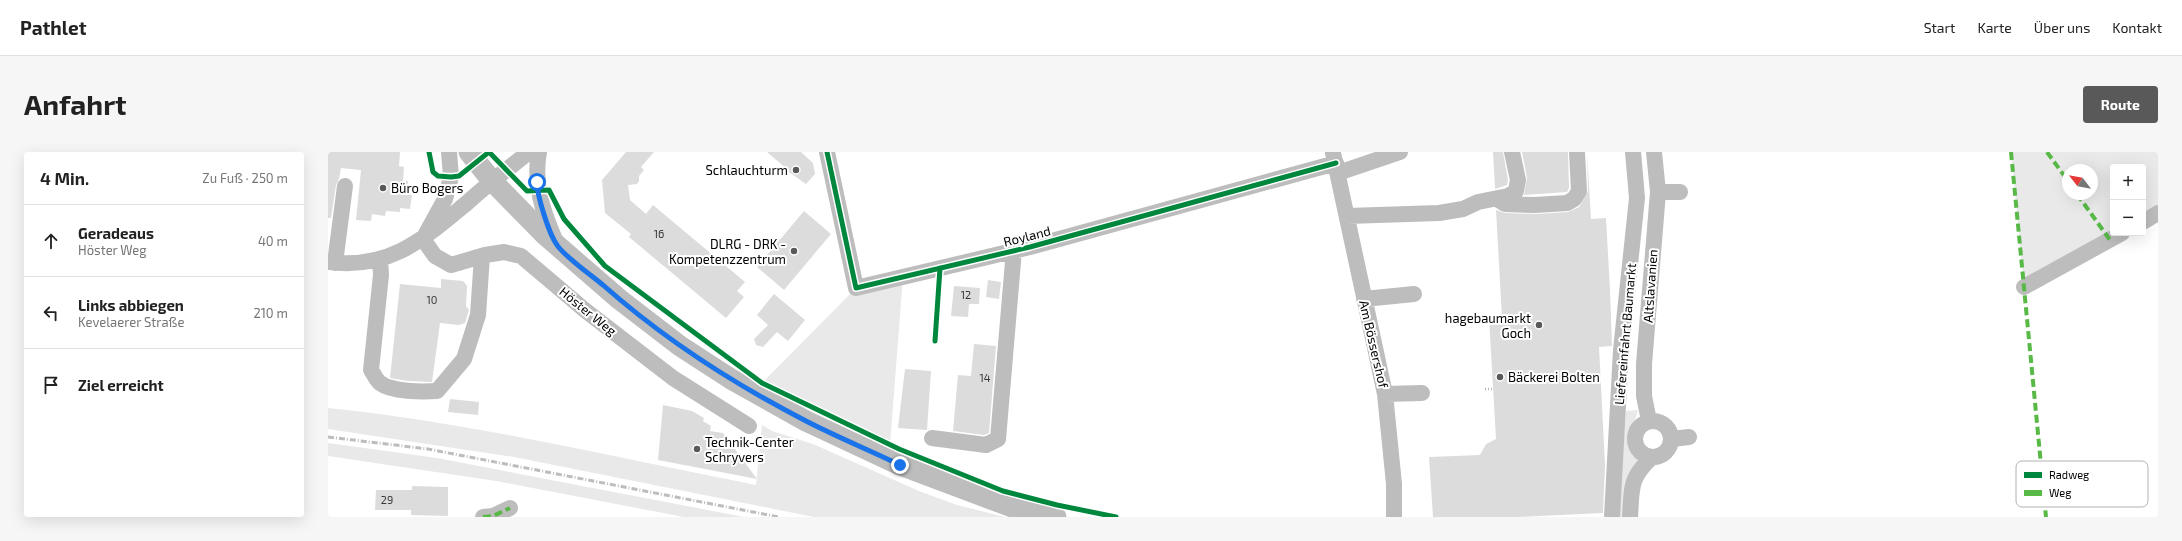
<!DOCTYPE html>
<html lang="de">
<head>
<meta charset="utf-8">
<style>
  :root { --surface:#fff; --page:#f6f6f6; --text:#222; --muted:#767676; --line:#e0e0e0; --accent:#595959 }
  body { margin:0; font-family:"Exo 2",sans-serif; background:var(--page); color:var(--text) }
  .controls { position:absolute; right:12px; top:12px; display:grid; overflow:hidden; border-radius:4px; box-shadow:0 4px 16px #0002 }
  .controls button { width:36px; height:36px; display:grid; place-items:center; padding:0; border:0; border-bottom:1px solid var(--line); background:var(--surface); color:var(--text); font:20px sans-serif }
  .compass { position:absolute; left:1734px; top:12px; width:36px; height:36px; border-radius:50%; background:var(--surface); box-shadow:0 4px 16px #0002; rotate:301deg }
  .stop { position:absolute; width:12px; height:12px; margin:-9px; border:3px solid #1a73e8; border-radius:50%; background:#fff }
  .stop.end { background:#1a73e8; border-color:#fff; box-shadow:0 1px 4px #0008 }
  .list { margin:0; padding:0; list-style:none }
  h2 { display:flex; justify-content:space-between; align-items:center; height:52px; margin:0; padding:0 16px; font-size:17px }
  h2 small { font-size:13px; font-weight:400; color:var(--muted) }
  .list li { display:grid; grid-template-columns:26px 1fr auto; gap:12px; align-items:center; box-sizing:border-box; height:72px; padding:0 16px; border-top:1px solid var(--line) }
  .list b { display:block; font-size:15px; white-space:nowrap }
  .list p { margin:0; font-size:13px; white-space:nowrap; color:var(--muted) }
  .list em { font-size:13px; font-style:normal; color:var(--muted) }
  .icon { flex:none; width:22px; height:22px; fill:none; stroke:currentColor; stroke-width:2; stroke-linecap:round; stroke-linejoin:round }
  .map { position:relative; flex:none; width:1830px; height:365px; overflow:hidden; border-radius:4px }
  header { display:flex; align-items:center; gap:24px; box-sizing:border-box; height:56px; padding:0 20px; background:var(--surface); border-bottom:1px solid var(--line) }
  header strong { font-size:19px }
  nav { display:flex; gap:22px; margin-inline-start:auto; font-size:14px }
  .intro { display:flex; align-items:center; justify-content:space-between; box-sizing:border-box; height:96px; padding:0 24px }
  h1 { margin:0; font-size:28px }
  .button { padding:10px 18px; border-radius:4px; background:var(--accent); color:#fff; font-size:14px; font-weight:700 }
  main { display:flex; gap:24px; padding:0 24px }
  aside { flex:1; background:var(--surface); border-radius:4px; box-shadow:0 4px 16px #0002 }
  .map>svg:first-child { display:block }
  .green { fill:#e9e9e9; fill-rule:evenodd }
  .building { fill:#dcdcdc }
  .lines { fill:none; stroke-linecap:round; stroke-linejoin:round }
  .path { stroke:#b8b8b8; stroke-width:2.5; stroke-dasharray:1 2; stroke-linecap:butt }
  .minor { stroke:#bdbdbd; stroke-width:16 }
  .major { stroke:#bdbdbd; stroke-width:21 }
  .rail { stroke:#bdbdbd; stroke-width:3; stroke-dasharray:6 2 1 2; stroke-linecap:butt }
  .quiet { stroke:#58b947; stroke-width:4; stroke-dasharray:8 4; stroke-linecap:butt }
  .cycleway-casing { stroke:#fff; stroke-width:8 }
  .cycleway { stroke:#00873e; stroke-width:5 }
  .route { stroke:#1a73e8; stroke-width:5 }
  .poi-dot { fill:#595959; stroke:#fff; stroke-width:1.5 }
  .labels { text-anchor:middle; stroke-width:4; stroke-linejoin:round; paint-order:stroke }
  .number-label { font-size:11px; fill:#373737 }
  .poi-label { font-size:13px; fill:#000; stroke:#fff; text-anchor:end }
  .street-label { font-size:13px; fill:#000; stroke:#fff }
  .key { fill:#fff; stroke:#b2b2b2; stroke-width:1 }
  .key-label { font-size:11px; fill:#000 }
</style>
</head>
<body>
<header>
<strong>Pathlet</strong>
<nav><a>Start</a><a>Karte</a><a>Über uns</a><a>Kontakt</a></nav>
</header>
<div class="intro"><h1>Anfahrt</h1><a class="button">Route</a></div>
<main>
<aside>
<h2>4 Min.<small>Zu Fuß · 250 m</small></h2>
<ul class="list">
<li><svg class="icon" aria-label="ahead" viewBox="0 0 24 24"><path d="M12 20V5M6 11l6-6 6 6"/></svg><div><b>Geradeaus</b><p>Höster Weg</p></div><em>40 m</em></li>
<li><svg class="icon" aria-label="left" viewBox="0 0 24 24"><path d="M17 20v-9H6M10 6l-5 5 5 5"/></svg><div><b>Links abbiegen</b><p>Kevelaerer Straße</p></div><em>210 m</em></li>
<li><svg class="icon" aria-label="arrive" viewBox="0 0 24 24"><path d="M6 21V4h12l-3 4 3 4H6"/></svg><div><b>Ziel erreicht</b></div></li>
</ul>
</aside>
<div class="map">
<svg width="1830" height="365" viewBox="0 0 1830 365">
  <rect width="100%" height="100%" fill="#fff"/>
  <!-- green -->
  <path class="green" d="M1683,0h147v65l-15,6v-56h-30v66l-89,54zM1740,18h24v24h-24z
    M575,125l-13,167 -128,-61 94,-95z
    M0,256c145,15 286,49 428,77l6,-60 10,6 41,13 106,47 38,14 48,12h-191l-300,-60 -186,-28z
    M1310,258c-5,23 -21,31 2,52l-16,55h-6l8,-106z
    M0,291l109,15 307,59h-60l-188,-36 -168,-25z"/>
  <!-- building -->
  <path class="building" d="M0,0h72l-1,14 5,1 -1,14h5l-1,14h5l-2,14 -10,-1v4l-14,-1 -1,5 -13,-2 -1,7 -15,-1 5,-50 -20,-2 -2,11 -3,6 -5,33h-3z
    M298,0h28l-13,15 3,3 -5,6v5l-2,3 -9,1 2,15 16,14 7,-9 92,77 -8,9 7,6 -18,21 -97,-81 2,-3 -26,-21 -3,-33z
    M439,0h34l12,11 2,11 -9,10 -17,-12 -1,-2z
    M1165,0h10l5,28 -1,5 -12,4z
    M1194,0h46l1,36 -2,4 -43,3 3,-17z
    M1259,0l4,67 15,-1 4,72 2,56 -13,1 6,118 -2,48 -85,4h-85l-4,-60 51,-2 6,-11 10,-5 -7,-121 13,-1 -6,-107 9,3 31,1 32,-2 11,-5 9,-16z
    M476,59l27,23 -47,56 -27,-23z
    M113,127l22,2 4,5 -1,20 3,4 -4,13 -6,2 -19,-2 -8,59 -24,-1 -18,-3 10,-94 41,4z
    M660,128l13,2 -2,17 -13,-2z
    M626,134l26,2 -1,16h-10l-1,13 -17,-1z
    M446,142l31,26 -17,21 -11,-9 -14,15 -7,-2 -2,-6 14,-14 -11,-10z
    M646,192l22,2 -7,87 -5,2 -31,-4 5,-56 13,1z
    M577,217l26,2 -4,59 -29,-2z
    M122,247l29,3 -1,13 -30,-3z
    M335,253l29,6 12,7 -1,3 8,5 -1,5 13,2 34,46 -99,-19z
    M84,334l36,1v29l-37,-1v-5h-36l1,-20h36z"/>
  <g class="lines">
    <!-- path -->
    <path class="path" d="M1157,237h7"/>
    <!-- minor -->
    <path class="minor" d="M121,0l2,25 -6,22 -22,40 12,17 16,9 34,-10 19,-3 17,4 65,55 87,67 76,48
      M211,0c-6,33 4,60 17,90
      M499,0l29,136 174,-41 306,-84
      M1005,1l52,241 9,90v33
      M1010,21l62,-21
      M1330,40h22
      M1169,47l8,5 30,1 32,-2 7,-4 5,-8 -2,-39
      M1019,64l92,-3 24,-4 15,-7 30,-6 8,-5 2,-11 -6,-28
      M1815,70l15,-9
      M52,107l1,16 -10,95c3,4 5,10 9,13 12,9 42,9 57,8l27,-32 14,-44 4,-59
      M0,110c63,8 95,-23 140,-60 20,-18 41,-34 61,-50
      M7,111l10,-77
      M1696,135l98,-54
      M1036,147l50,-5
      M1057,242l37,-1
      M1307 287a18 18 0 1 1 36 0a18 18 0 1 1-36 0Z
      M1321,269l-5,-25v-32l14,-172 -4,-40
      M604,286l54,7 12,-6 16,-189
      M1344,287l17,-2
      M155,365l10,-1 17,-8
      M1284,365l9,-167 16,-152 -4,-46
      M1302,365c2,-29 -1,-38 21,-59"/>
    <!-- major -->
    <path class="major" d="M141,0l23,29 52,53 75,65 61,47 51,33 75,42 94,44 112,42 44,10"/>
    <!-- rail -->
    <path class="rail" d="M0,285l100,12 351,68"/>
    <!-- quiet -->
    <path class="quiet" d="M1683,0l35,365
      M1719,0l21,29
      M1749,42l33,46
      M155,365l10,-1 17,-8"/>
    <defs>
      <path id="cycleway" d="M101,0l4,20 5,4 13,1 8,-1 30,-24
        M161,0l38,39 22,-1 15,29 41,47 157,117 137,66 104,42 54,14 59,12
        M499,0l29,136 174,-41 306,-84
        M607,189l5,-73"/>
    </defs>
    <!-- cycleway casing -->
    <use href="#cycleway" class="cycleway-casing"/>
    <!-- cycleway -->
    <use href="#cycleway" class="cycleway"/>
  </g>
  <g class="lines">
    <!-- route -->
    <path class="route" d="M209,30c0,14 12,52 20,63 7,11 35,31 46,40 61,54 131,99 203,136 31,16 63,29 94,44"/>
  </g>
  <!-- markers -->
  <g class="poi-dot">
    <circle cx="468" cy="18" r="4"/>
    <circle cx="55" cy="36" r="4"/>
    <circle cx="466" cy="99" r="4"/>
    <circle cx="1211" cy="173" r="4"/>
    <circle cx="1172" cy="225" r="4"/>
    <circle cx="369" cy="297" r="4"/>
  </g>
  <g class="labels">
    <!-- number labels -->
    <g class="number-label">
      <text x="331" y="86">16</text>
      <text x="638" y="147">12</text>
      <text x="104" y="152">10</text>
      <text x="657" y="230">14</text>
      <text x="59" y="352">29</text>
    </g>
    <!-- poi labels -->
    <g class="poi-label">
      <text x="460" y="23">Schlauchturm</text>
      <text x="63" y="41" text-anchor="start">Büro Bogers</text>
      <text x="458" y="97">DLRG - DRK -<tspan x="458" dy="15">Kompetenzzentrum</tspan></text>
      <text x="1203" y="171">hagebaumarkt<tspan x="1203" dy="15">Goch</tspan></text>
      <text x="1180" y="230" text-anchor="start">Bäckerei Bolten</text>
      <text x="377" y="295" text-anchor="start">Technik-Center<tspan x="377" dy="15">Schryvers</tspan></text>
    </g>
    <!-- street labels -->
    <g class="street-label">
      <text transform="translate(699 84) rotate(-14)" y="5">Royland</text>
      <text transform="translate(1322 134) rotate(-86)" y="5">Altslavanien</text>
      <text transform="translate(260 159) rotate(39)" y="5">Höster Weg</text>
      <text transform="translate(1297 182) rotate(-85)" y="5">Liefereinfahrt Baumarkt</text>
      <text transform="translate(1046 192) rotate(77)" y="5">Am Bössershof</text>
    </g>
  </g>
  <!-- legend -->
  <rect x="1688" y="309" width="132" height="46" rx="6" class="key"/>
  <rect x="1696" y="320" width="18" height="6" fill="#00873e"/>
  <rect x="1696" y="338" width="18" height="6" fill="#58b947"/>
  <g class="key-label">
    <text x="1721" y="327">Radweg</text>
    <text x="1721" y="345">Weg</text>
  </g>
</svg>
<div class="controls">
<button>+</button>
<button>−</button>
</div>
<svg class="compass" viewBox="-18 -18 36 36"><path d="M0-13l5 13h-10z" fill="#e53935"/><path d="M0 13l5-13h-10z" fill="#767676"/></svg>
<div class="stop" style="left:209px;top:30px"></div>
<div class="stop end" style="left:572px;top:313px"></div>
</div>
</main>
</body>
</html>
